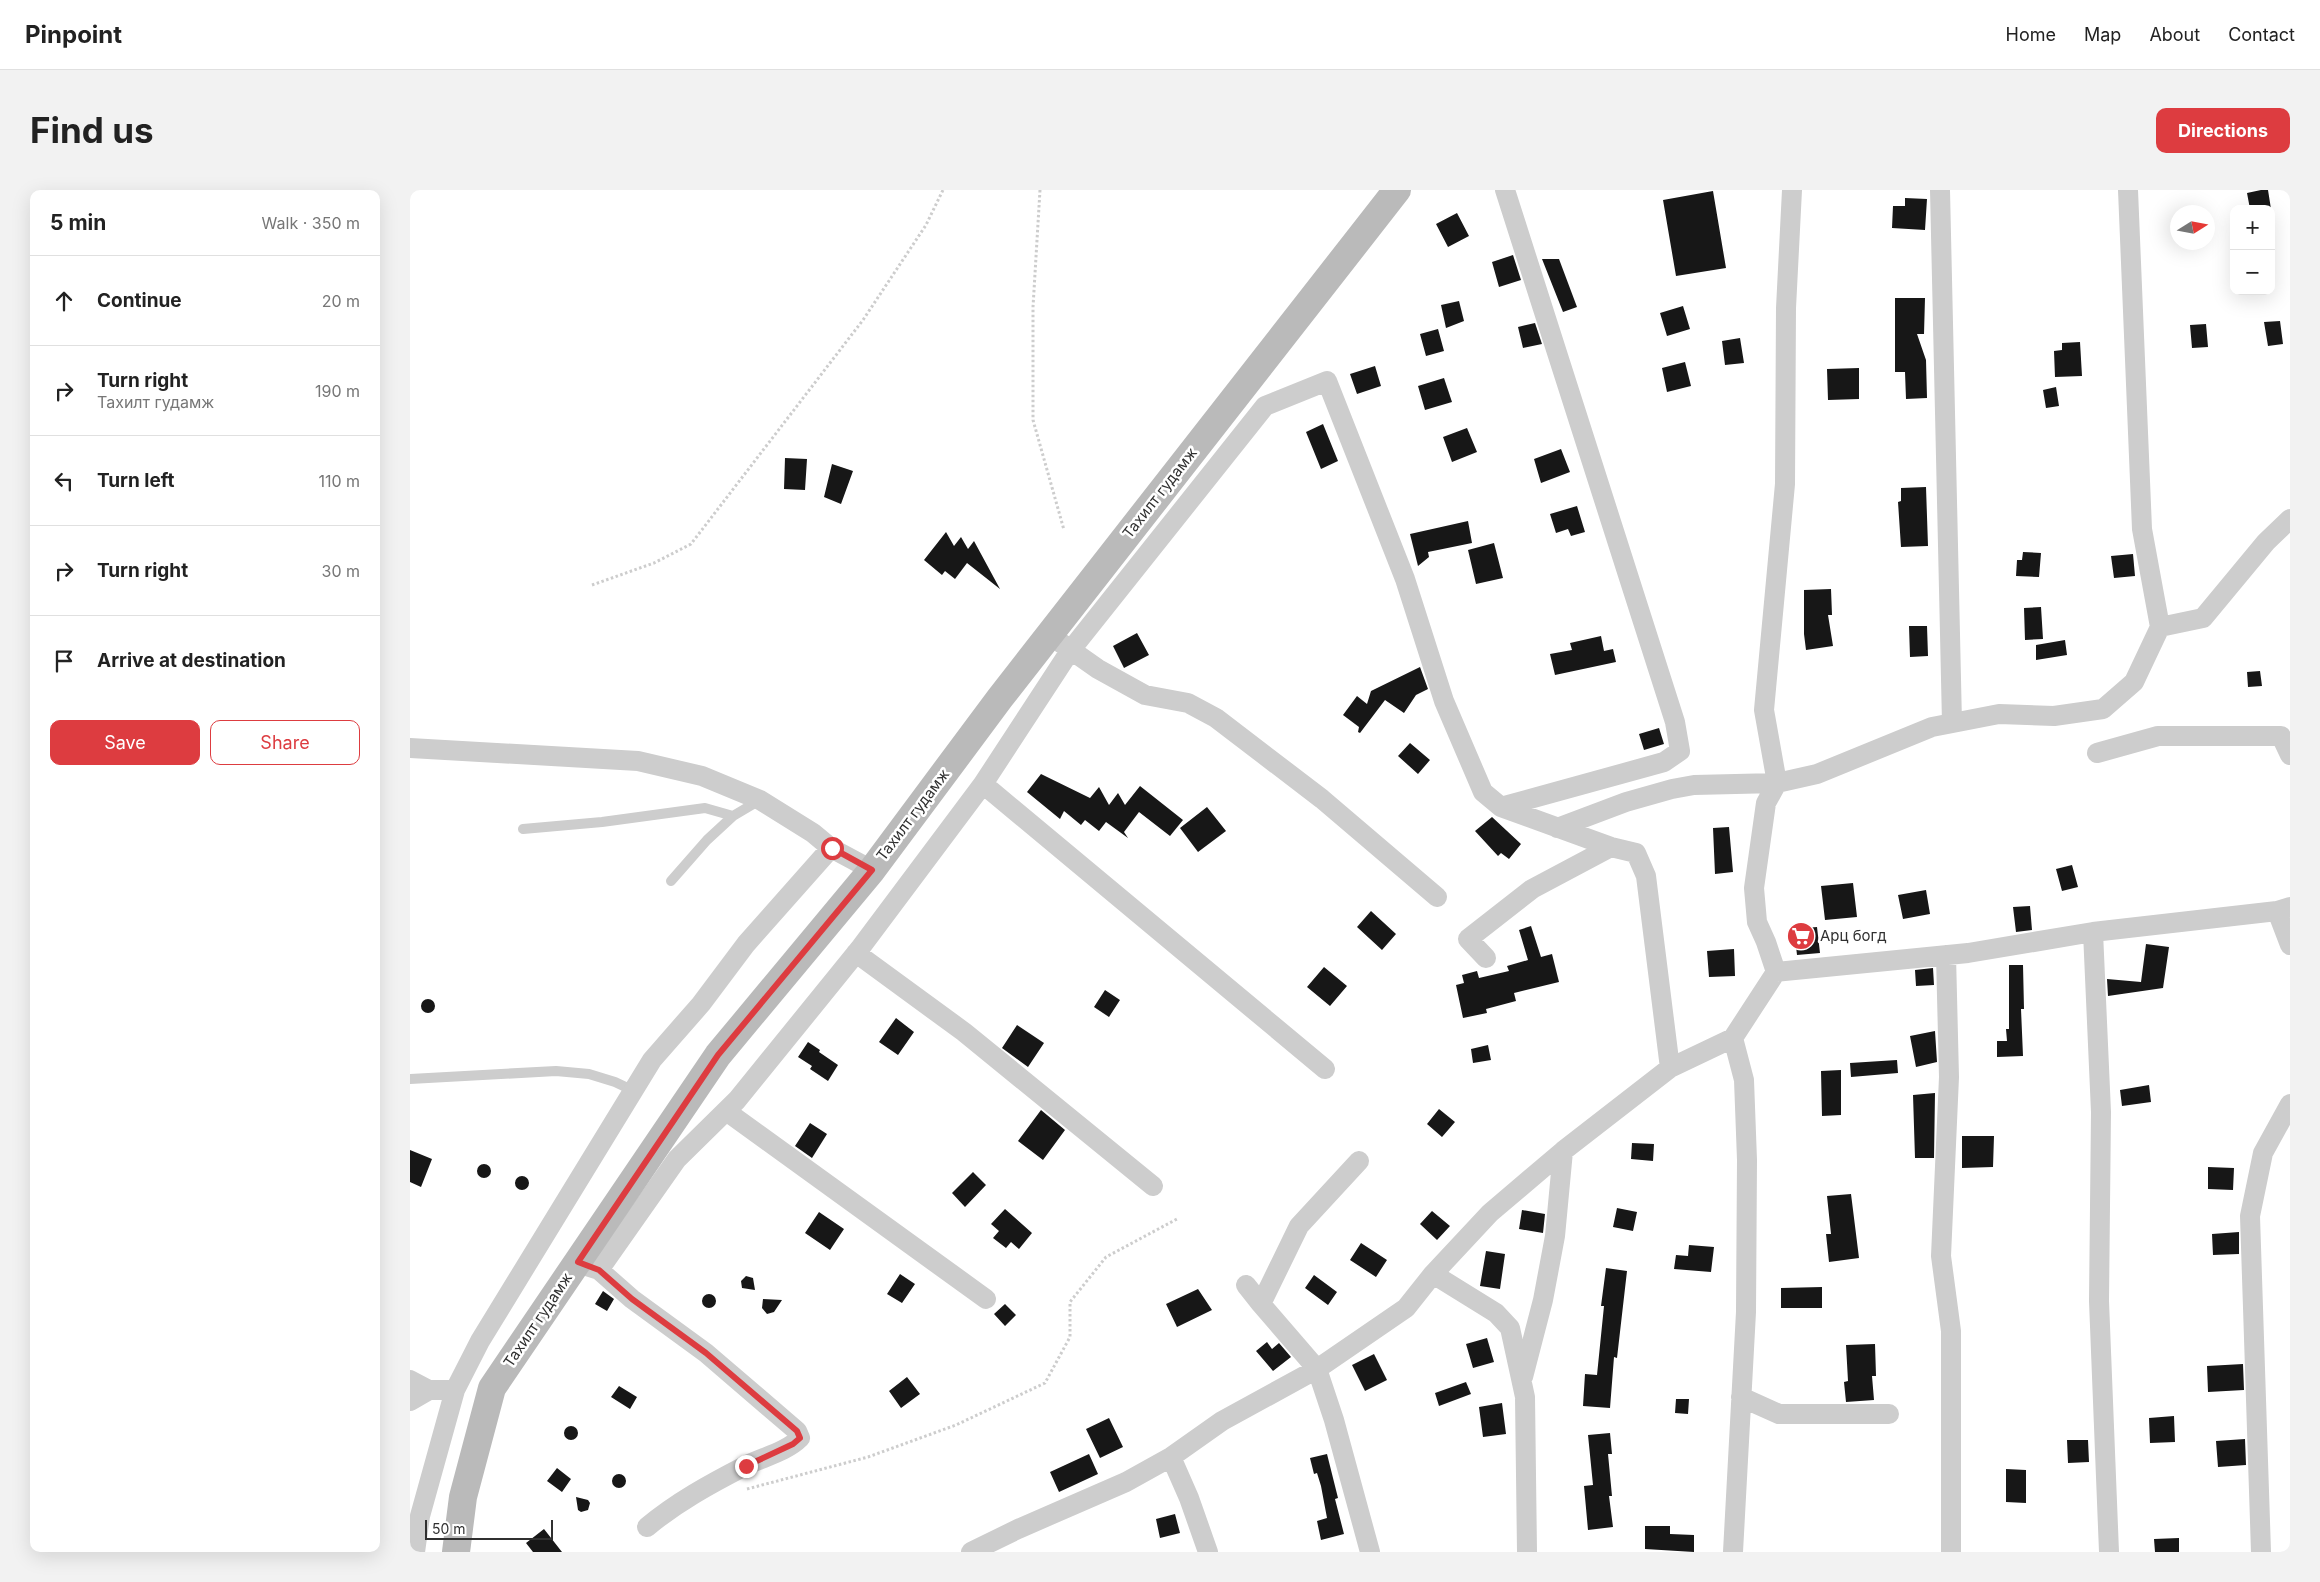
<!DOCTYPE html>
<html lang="en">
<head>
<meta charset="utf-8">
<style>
  :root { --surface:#fff; --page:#f2f2f2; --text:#222; --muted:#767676; --line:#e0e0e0; --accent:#dd3c40 }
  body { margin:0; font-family:Inter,sans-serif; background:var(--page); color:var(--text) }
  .controls { position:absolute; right:15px; top:15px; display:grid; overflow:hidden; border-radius:10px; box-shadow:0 5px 20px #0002 }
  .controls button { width:45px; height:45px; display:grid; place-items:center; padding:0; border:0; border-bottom:1px solid var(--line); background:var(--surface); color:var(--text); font:25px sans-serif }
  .compass { position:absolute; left:1760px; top:15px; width:45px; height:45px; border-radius:50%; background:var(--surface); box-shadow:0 5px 20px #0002; rotate:79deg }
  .scale { position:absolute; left:15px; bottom:12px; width:128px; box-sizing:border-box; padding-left:5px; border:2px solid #303030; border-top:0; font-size:14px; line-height:18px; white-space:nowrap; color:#303030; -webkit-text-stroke:4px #fff; paint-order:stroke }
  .stop { position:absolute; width:15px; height:15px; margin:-11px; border:4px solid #dd3c40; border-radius:50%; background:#fff }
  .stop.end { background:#dd3c40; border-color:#fff; box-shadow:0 1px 5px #0008 }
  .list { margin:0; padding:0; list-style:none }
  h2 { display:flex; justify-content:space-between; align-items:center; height:65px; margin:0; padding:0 20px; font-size:21px }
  h2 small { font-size:16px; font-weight:400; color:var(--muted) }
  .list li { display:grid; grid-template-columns:32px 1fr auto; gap:15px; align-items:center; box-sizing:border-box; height:90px; padding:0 20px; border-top:1px solid var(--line) }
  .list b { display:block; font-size:19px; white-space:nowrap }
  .list p { margin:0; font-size:16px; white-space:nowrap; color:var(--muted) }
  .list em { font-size:16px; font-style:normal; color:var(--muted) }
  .actions { display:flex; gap:10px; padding:15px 20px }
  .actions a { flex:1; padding:11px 0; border:1px solid var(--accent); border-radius:10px; text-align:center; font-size:18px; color:var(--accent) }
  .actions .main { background:var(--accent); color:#fff }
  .icon { flex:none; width:28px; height:28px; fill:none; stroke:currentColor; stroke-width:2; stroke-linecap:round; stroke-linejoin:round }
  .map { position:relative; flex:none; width:1880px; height:1362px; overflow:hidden; border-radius:10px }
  header { display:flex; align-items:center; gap:30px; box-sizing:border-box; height:70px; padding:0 25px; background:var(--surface); border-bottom:1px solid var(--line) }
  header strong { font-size:24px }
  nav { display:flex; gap:28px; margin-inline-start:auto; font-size:18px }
  .intro { display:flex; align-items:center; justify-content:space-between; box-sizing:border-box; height:120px; padding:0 30px }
  h1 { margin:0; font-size:35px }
  .button { padding:12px 22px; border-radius:10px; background:var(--accent); color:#fff; font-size:18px; font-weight:700 }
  main { display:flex; gap:30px; padding:0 30px }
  aside { flex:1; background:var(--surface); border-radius:10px; box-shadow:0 5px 20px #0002 }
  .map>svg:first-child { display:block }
  .building { fill:#171717 }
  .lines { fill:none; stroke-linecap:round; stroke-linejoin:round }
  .path { stroke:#cdcdcd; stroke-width:3; stroke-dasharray:2.5 2.5; stroke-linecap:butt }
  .service { stroke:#cdcdcd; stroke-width:10 }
  .minor { stroke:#cdcdcd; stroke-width:20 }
  .secondary { stroke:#bababa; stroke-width:28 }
  .route { stroke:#dd3c40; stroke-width:6 }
  .labels { text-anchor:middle; stroke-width:5; stroke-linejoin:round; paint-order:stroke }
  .street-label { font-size:15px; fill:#303030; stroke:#fff }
  .poi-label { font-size:15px; fill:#303030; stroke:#fff; text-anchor:start }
</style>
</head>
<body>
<header>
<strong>Pinpoint</strong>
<nav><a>Home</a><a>Map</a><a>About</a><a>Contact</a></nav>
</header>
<div class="intro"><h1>Find us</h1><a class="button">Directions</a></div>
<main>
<aside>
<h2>5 min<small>Walk · 350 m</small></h2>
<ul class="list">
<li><svg class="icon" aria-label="ahead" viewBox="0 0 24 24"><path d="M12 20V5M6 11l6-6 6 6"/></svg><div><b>Continue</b></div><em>20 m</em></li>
<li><svg class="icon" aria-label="right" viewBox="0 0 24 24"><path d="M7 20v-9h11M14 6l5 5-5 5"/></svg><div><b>Turn right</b><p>Тахилт гудамж</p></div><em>190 m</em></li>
<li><svg class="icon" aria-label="left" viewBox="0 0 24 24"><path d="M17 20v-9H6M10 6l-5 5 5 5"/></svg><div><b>Turn left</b></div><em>110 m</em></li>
<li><svg class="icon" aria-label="right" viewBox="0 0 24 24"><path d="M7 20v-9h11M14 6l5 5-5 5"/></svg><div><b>Turn right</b></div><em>30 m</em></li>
<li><svg class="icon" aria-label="arrive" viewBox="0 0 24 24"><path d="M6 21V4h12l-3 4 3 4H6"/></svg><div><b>Arrive at destination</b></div></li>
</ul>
<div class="actions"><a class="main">Save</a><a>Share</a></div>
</aside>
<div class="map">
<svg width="1880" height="1362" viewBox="0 0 1880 1362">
  <rect width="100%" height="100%" fill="#fff"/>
  <!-- building -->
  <path class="building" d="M1851,0h7l3,19h-21l-3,-16z
    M1303,1l13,77 -50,8 -13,-76z
    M1495,8l22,1 -2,31 -33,-2 1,-22h12z
    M1047,23l12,23 -21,11 -12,-23z
    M1103,65l8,25 -22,7 -7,-25z
    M1132,69h17l18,48 -14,5z
    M1485,108h30l-1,36h-7l9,26 1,38 -21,1 -1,-27h-10z
    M1049,111l5,20 -18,7 -5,-23z
    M1273,116l7,23 -23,7 -7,-23z
    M1870,131l3,23 -15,2 -4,-24z
    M1125,133l7,21 -19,4 -5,-21z
    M1796,134l2,23 -16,1 -2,-23z
    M1028,139l6,22 -18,5 -6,-22z
    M1330,148l4,25 -19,2 -3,-24z
    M1670,152l2,34 -27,1 -1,-26 8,-1v-7z
    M1275,172l6,24 -24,6 -5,-24z
    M965,176l6,20 -24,8 -7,-20z
    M1449,178v31l-31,1 -1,-31z
    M1034,188l8,24 -27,8 -7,-24z
    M1646,197l3,19 -13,2 -3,-18z
    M913,234l15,37 -17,8 -15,-37z
    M1057,238l10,24 -25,10 -9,-25z
    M1151,259l9,23 -29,11 -7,-24z
    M375,268l22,1 -2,31 -21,-1z
    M422,274l21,7 -12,33 -17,-7z
    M1516,297l2,59 -27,1 -3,-45 3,-1v-13z
    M1167,316l8,26 -14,4 -3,-7 -12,4 -6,-19z
    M1058,331l4,22 -44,9 1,5 -11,9 -8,-32z
    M536,342l8,14 7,-9 7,12 6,-8 26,48 -33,-26 -12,16 -10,-8 -3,4 -18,-15z
    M1084,353l9,35 -27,6 -8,-34z
    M1613,362l18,1 -2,24 -23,-1 1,-16h5z
    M1723,364l2,22 -21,2 -3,-22z
    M1421,399l1,26h-4l5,31 -27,4 -2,-16v-44z
    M1631,417l2,32 -18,1 -1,-32z
    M1499,436h18l1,30 -18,1z
    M727,443l12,22 -25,13 -11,-22z
    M1191,446l3,15 9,-2 3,13 -61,13 -5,-21 22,-4 -2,-7z
    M1655,450l2,15 -31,5v-15z
    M1010,477l8,22 -12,6 -12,18 -19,-13 -25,33 -2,-1 1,-5 -16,-12 14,-19 10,8 4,-13z
    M1850,481l2,15 -14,1 -1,-15z
    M1249,538l5,16 -20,6 -5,-16z
    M1000,553l20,17 -12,14 -20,-18z
    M631,584l49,24 9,-11 10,18 9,-12 7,12 15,-19 43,34 -13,16 -31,-24 -15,20 4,6 -22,-16 -7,9 -14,-11 -4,5 -17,-14 -4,8 -33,-27z
    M797,617l19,24 -28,21 -18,-24z
    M1082,627l29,27 -12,15 -8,-6 -3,3 -23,-25z
    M1319,637l4,45 -18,2 -2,-46z
    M1662,675l6,22 -16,4 -6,-22z
    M1443,693l4,34 -32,3 -4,-34z
    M1516,700l4,24 -27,5 -5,-24z
    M1620,716l2,24 -16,2 -3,-25z
    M961,721l25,23 -14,16 -25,-23z
    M1121,736l10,31 11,-3 7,28 -45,11 2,8 -30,8 1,4 -24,5 -7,-33 8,-2 -2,-8 15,-4 2,7 30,-7 -2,-5 21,-6 -9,-30z
    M1407,737l3,26 -23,2 -3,-26z
    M1736,754l23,3 -6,41 -55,8 -1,-17 34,3z
    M1324,759l1,27 -26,1 -2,-26z
    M1599,775h14l1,44h-3l2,47 -26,1v-16h10l-1,-12h3z
    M914,777l23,19 -17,20 -23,-19z
    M1523,778l1,17 -18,1 -1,-16z
    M695,800l15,10 -11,17 -15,-10z
    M11 816a7 7 0 1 1 14 0a7 7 0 1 1-14 0Z
    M486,828l18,14 -16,23 -19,-13z
    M607,835l27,18 -16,24 -26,-19z
    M1525,841l2,31 -21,5 -6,-31z
    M398,852l12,8 -1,2 19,13 -10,16 -18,-12 2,-3 -14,-9z
    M1078,855l3,15 -18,3 -2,-14z
    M1487,870l1,13 -47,4 -1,-14z
    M1431,880v45l-19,1 -1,-45z
    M1739,895l2,17 -29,4 -2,-16z
    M1525,903l-1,65h-19l-2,-63z
    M1029,919l16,13 -13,15 -15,-13z
    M631,920l24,20 -22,30 -25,-19z
    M400,933l17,11 -15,24 -17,-12z
    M1552,946h32l-1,31 -31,1z
    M1222,953l22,1 -1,17 -22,-2z
    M0,960l22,9 -11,28 -11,-5z
    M67 981a7 7 0 1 1 14 0a7 7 0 1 1-14 0Z
    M1798,977l26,1 -1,22 -25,-1z
    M563,982l13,13 -21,22 -13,-14z
    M105 993a7 7 0 1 1 14 0a7 7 0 1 1-14 0Z
    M1441,1004l8,64 -30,4 -3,-28h5l-4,-38z
    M1207,1018l20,4 -4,19 -20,-4z
    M595,1019l27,24 -13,16 -8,-7 -5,6 -13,-10 6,-7 -8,-7z
    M1112,1020l23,4 -2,19 -24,-4z
    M1022,1021l18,15 -13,14 -17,-16z
    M409,1022l25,17 -14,21 -25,-17z
    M1829,1042v22l-26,1 -1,-21z
    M951,1053l26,17 -11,17 -26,-17z
    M1279,1055l25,2 -3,25 -37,-3 2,-14 12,1z
    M1076,1061l19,3 -5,35 -20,-3z
    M1196,1078l21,3 -10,87 -3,-1 -4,51 -27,-2 2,-32 12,1 7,-69h-3z
    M490,1084l15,10 -13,19 -15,-9z
    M904,1085l23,17 -9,13 -23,-17z
    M336,1086l7,2 2,12 -13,-2 -1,-7z
    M1412,1097v21h-41v-20z
    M788,1099l14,21 -35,17 -11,-23z
    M193,1101l11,8 -7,12 -12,-7z
    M292 1111a7 7 0 1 1 14 0a7 7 0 1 1-14 0Z
    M353,1109l19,1 -8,12 -7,2 -5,-6z
    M595,1114l11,11 -11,11 -11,-12z
    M1077,1148l7,24 -21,6 -7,-24z
    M857,1152l5,7 7,-6 12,14 -18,14 -17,-20z
    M1465,1154l1,32h-4l2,24 -28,2 -2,-20 4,-1 -2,-36z
    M964,1164l13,26 -22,11 -13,-26z
    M1833,1174l1,26 -36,2 -1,-26z
    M497,1187l13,17 -19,14 -12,-17z
    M1056,1192l5,12 -32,12 -4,-13z
    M209,1196l18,11 -7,12 -19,-12z
    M1266,1209h13l-1,15 -13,-1z
    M1092,1213l4,31 -23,3 -4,-30z
    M1764,1226l1,26 -25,1 -1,-25z
    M699,1228l14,29 -23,11 -14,-29z
    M154 1243a7 7 0 1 1 14 0a7 7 0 1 1-14 0Z
    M1200,1243l2,21h-4l4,42h-3l4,31 -25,3 -4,-44 9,-1 -5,-50z
    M1835,1249l1,26 -28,2 -2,-26z
    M1657,1250h21l1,22 -21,1z
    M679,1264l9,20 -39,18 -9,-20z
    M917,1264l11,44 -3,1 9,35 -23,6 -4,-19 10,-3 -6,-32 -4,-13 -3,1 -4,-16z
    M147,1278l14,11 -9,13 -15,-11z
    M1596,1279l20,1v33l-20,-1z
    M202 1291a7 7 0 1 1 14 0a7 7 0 1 1-14 0Z
    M166,1307l12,3 2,3 -2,7 -7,2 -3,-2z
    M765,1324l5,19 -20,5 -4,-19z
    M1235,1336h25v8l24,1v17l-49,-3z
    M134,1339l18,23h-29l-7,-9z
    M1769,1348v14h-24l-1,-13z"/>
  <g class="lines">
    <!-- path -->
    <path class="path" d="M630,0l-7,117v113l31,110
      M182,395l62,-22 37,-19 172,-224 63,-95 17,-35
      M337,1299l121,-32 88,-32 89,-42 25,-46v-35l36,-45 71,-38"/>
    <!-- service -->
    <path class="service" d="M113,639l79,-7 103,-14 28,8
      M261,691l36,-41 26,-24 27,-16
      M0,889l146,-8 33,3 26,8 19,9"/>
    <!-- minor -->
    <path class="minor" d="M1530,0l12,533
      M1718,0l14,339 18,98 43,-9 63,-76 24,-23
      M651,453l37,26 47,26 43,8 28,15 106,81 115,98
      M0,558l228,13 64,15 58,24 53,33 18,15 41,22
      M1687,563l61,-17h123l9,19
      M1091,617l163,-45 16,-11 -5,-29 -170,-532
      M1147,638l69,-26 46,-13 22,-4 83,-2 40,-9 115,-47 67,-13 55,2 49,-7 31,-27 26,-55
      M1867,721l13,34
      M1683,742l8,180 -2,189 10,251
      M446,763l108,79 189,154
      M1536,765l3,122 -8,179 10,75v221
      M1076,768l-18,-19 64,-50 79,-42
      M1366,782l-10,-30 -9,-20 -3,-34 12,-85 11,-20 -13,-73 21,-226 1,-176 6,-118
      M915,879l-342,-285 87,-133 195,-245 62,-25 78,198 39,122 39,91 18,15 110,40 25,6 10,23 24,192
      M316,921l260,188
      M949,971l-60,65 -38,78 56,65 17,51 36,132
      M167,1073l22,7 78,-111 60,-59 124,-153 122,-163
      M189,1080l33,29 74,54 91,78 3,7c-14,14 -37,19 -55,28 -35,18 -68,36 -98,61
      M1023,1084l63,39 14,15 15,69 2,155
      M836,1095l15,19
      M1113,1187l20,-77 12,-64 8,-85
      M0,1190l19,10h26
      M1331,1207l38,17h110
      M0,1211l19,-11
      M761,1267l18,41 19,54
      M5,1362l5,-36 35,-126 25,-49 172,-281 49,-56 45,-60 85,-96
      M561,1362l47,-23 108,-47 45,-25 51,-36 95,-52 89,-61 27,-34 57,-61 73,-62 107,-83 63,-30 43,-66 192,-19 125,-21 184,-21 13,-4
      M1323,1362l13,-240 1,-152 -3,-80 -11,-42
      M1851,1362l-11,-336 13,-63 27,-49"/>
    <!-- secondary -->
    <path class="secondary" d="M46,1362l7,-55 29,-109 226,-333 154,-185 128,-172 397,-508"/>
  </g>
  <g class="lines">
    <!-- route -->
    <path class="route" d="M336,1276l47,-22 7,-6 -3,-7 -91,-78 -74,-54 -33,-29 -21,-8 140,-207 154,-185 -40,-22"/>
  </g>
  <!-- icons -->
  <defs>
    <symbol id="supermarket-disc" viewBox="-11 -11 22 22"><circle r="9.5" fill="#dd3c40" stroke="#fff"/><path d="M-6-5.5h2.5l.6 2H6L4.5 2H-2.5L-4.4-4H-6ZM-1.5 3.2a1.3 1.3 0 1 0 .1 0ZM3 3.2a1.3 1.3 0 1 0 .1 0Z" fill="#fff"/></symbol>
  </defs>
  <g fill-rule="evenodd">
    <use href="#supermarket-disc" x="1375" y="730" width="32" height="32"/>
  </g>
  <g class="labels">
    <!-- street labels -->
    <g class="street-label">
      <text transform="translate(750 303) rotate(-52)" y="5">Тахилт гудамж</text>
      <text transform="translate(503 625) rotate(-53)" y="5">Тахилт гудамж</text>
      <text transform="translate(128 1130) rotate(-56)" y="5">Тахилт гудамж</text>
    </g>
    <!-- poi labels -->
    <g class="poi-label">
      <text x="1410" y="751">Арц богд</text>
    </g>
  </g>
</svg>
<div class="controls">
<button>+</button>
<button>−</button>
</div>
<svg class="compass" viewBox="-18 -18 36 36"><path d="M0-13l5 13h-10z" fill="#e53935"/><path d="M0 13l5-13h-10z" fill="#767676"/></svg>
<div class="scale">50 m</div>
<div class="stop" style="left:422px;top:658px"></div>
<div class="stop end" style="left:336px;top:1276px"></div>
</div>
</main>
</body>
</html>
